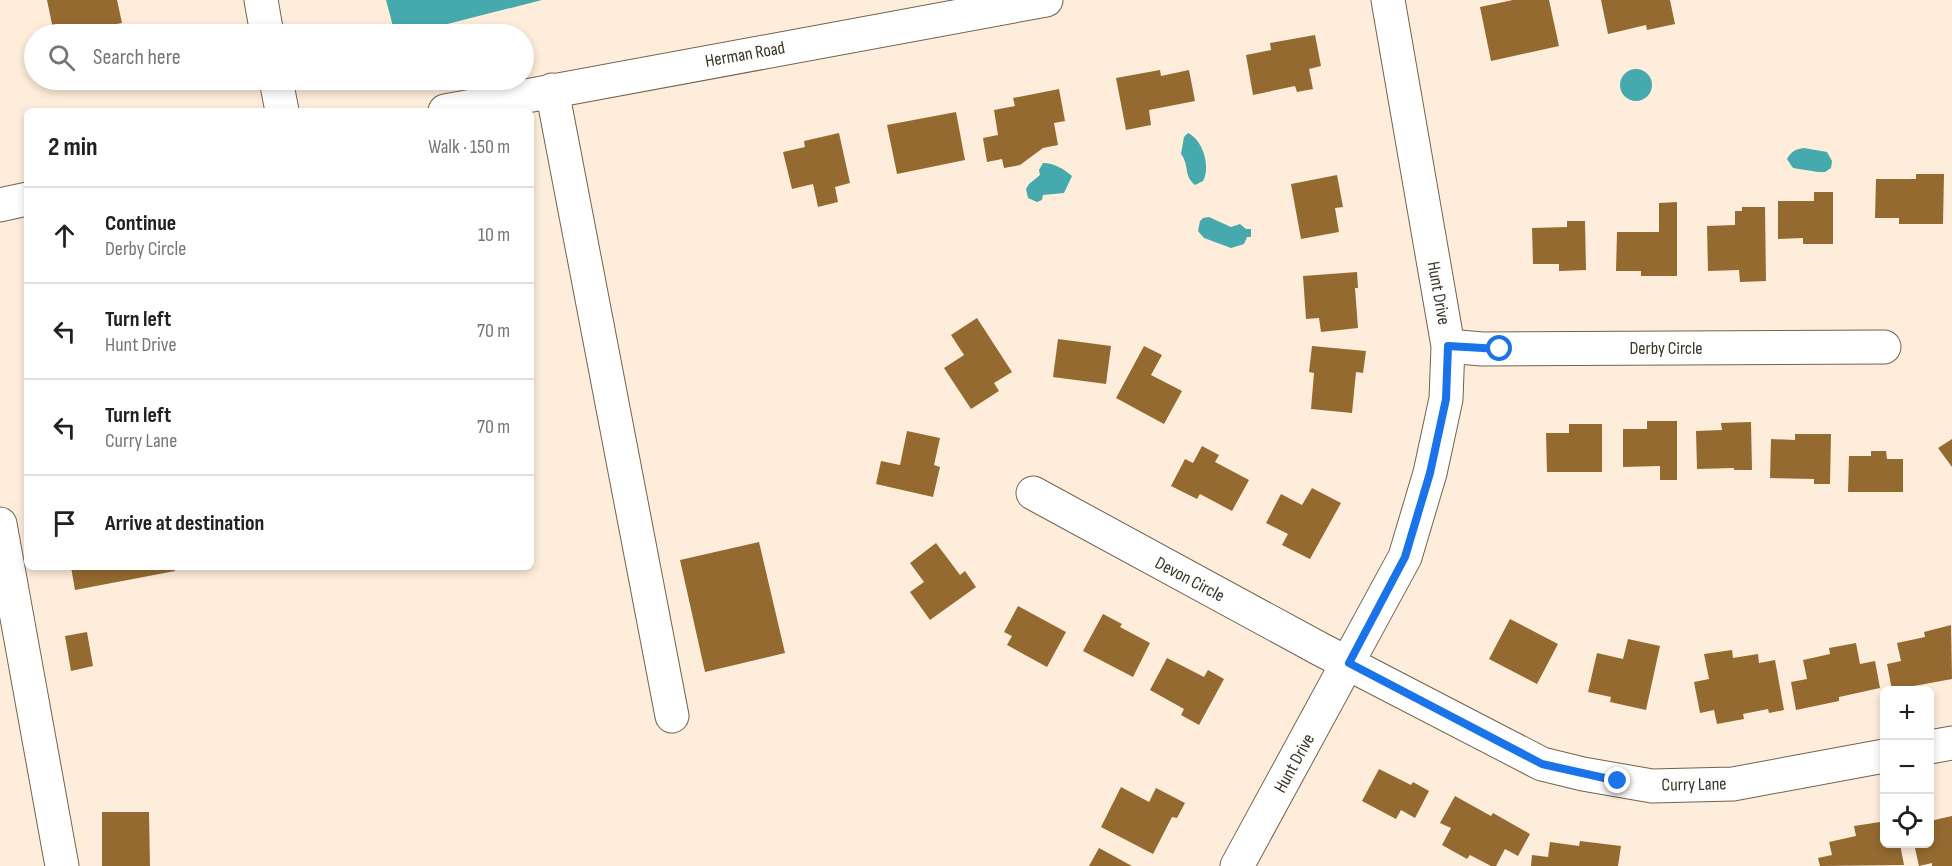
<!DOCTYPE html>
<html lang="en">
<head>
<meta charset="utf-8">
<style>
  :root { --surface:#fff; --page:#f2f2f2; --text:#202124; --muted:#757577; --line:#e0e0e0 }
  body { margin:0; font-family:"Sofia Sans Condensed",sans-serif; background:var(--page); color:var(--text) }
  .controls { position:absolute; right:18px; bottom:18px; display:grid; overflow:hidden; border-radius:9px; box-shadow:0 3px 9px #0003 }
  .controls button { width:54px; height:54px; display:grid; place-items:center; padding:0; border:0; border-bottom:2px solid var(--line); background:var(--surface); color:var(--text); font:30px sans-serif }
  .stop { position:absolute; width:18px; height:18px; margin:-14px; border:4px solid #1a73e8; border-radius:50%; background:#fff }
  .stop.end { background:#1a73e8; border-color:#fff; box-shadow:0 2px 6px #0008 }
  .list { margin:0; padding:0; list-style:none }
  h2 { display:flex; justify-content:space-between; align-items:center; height:78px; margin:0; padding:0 24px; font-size:26px }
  h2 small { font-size:20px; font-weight:400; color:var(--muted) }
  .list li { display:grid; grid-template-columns:39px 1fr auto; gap:18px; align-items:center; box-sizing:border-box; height:96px; padding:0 24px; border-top:2px solid var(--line) }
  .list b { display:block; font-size:22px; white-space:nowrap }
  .list p { margin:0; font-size:20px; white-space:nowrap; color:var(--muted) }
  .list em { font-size:20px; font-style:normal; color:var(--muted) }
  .icon { flex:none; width:33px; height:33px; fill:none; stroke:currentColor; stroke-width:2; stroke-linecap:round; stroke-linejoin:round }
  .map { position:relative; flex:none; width:1952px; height:866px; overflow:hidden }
  .search { position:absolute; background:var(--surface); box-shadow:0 3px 9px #0003; left:24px; top:24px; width:510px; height:66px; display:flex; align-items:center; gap:15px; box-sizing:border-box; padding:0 21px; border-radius:33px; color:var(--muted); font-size:22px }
  .panel { position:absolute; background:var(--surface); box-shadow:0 3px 9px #0003; left:24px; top:108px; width:510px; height:462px; border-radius:9px }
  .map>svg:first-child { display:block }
  .water { fill:#45a9ad }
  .building { fill:#946a30 }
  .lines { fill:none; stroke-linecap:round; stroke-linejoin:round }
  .minor-casing { stroke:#73624d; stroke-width:35 }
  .minor { stroke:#fff; stroke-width:33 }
  .route { stroke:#1a73e8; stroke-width:8 }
  .labels { text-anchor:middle; stroke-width:6; stroke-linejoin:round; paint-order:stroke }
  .street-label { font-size:18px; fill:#3a3329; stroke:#fdfdfd }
</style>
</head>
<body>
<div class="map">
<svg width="1952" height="866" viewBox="0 0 1952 866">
  <rect width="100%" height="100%" fill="#fdedda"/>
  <!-- water -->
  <path class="water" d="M386,0h156l-134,34h-13z
    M1620 85a16 16 0 1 1 32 0a16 16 0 1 1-32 0Z
    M1188,133c15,7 23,34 15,48l-8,4c-12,-10 -5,-19 -14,-31l3,-17z
    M1804,148l23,4 5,9 -1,7 -6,4h-7l-25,-4 -6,-9c4,-7 8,-10 17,-11z
    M1043,163c11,0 21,6 29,13l-8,17 -21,2 -1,5 -5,2 -9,-4 -2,-9 3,-5 11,-9 -1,-5z
    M1209,217l22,10 9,-3 6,5h5v8h-4l-3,7 -13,4 -27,-10 -6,-7 2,-10 3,-3z"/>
  <!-- building -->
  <path class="building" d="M47,0h70l5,23 -58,11h-10z
    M1513,0h36l10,46 -68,15 -11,-54z
    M1601,0h69l5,24 -28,6 -1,-5 -38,9z
    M1315,35l6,31 -12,3 4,20 -16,3 -2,-6 -42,9 -7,-40 25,-5 -1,-7z
    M1160,70l1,6 28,-6 6,31 -46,9 2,15 -25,5 -10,-52z
    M1059,89l6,32 -11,2 4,22 -15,3 -23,17 -16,3 -2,-9 -15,3 -4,-24 15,-3 -4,-25 21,-4 -2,-8z
    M956,112l9,48 -68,14 -10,-49z
    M839,133l11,50 -15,4 3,15 -20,5 -5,-23 -21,5 -9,-37 22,-5 -1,-6z
    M1916,174h28l-1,50h-44v-6h-24l1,-39h40z
    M1337,175l6,32 -8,1 4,24 -38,7 -10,-55z
    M1814,192h19v52h-30v-6l-25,1v-38h36z
    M1677,202v74h-36v-5h-25l1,-39h42v-29z
    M1742,207h23l1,74 -26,1 -1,-12 -31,1 -1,-45 28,-1v-14h7z
    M1567,221h18l1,49 -27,1v-7h-26l-1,-36 35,-1z
    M1357,272l1,16h-3l3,40 -37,4 -2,-14 -13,1 -3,-43z
    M977,318l35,54 -18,11 5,8 -28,18 -27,-41 20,-13 -13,-20z
    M1058,339l53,7 -5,38 -53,-7z
    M1144,346l18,9 -11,20 31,16 -18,33 -48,-26z
    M1312,346l54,5 -3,22 -7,-1 -4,41 -41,-4 3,-36 -5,-1z
    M1647,421h30v59h-17v-14l-37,1v-38h24z
    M1751,422l1,48h-18v-2l-37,1 -1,-38 26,-1 -1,-7z
    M1569,424h33v48h-55l-1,-39h23z
    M907,431l33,7 -6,27 6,2 -7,30 -57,-13 5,-23 19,4z
    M1795,434h36l-1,50h-16v-5l-44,-1 1,-39 24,1z
    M1952,439v28l-14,-19z
    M1202,446l17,9 -4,7 34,18 -17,31 -32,-17 -3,5 -26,-13 14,-27 8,4z
    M1871,451h15l1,8h16v33h-55l1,-36h22z
    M1312,488l29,15 -31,56 -28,-14 6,-11 -22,-11 15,-29 21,11z
    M759,542l26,111 -80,19 -25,-112z
    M936,543l24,32 5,-4 11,16 -46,33 -20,-28 14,-10 -14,-19z
    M71,567h103l1,4 -100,19z
    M1018,606l48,26 -19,35 -40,-22 5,-9 -8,-4z
    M1103,614l19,10 -2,3 30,16 -17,34 -50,-26z
    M1510,619l48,25 -21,40 -48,-25z
    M1951,625l1,54 -60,11 -5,-26 14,-3 -4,-18 28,-6 -1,-5z
    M87,632l6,34 -22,5 -6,-35z
    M1628,639l32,7 -14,64 -36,-8 1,-5 -23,-5 9,-39 26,6z
    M1856,643l4,21 15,-3 5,27 -41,9v4l-43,9 -5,-28 16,-3 -4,-19 27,-6 -1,-6z
    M1732,650l1,8 25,-4 1,9 16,-3 9,50 -15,3 -1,-4 -25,5 1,5 -27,5 -3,-14 -14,3 -6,-31 15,-3 -5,-25z
    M1167,658l37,19 4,-7 16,9 -25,46 -18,-10 3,-6 -34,-19z
    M1379,769l32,16 2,-3 16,9 -14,27 -14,-8 -5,9 -34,-18z
    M1121,787l28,15 7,-14 29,15 -8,15 -5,-1 -19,37 -52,-27z
    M1455,796l36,20 2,-3 37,21 -12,22 -13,-7 -9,17h-5l-21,-11 -3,4 -25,-14 9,-17 -11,-5z
    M102,812h47l1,54h-48z
    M1952,816v50h-20v-3l-13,3 -5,-22h16v-23z
    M1880,822l2,13h2v9h16l4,21 -84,1 -2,-8 14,-3 -3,-13 27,-6 -2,-10z
    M1580,841l41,5 -3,20h-87l1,-11 16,2 2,-15 29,4z
    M1099,848l33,18h-43z"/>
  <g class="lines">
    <defs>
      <path id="minor" d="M261,0l6,34
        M276,80l6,31
        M552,90l120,626
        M445,111l601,-111
        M0,205l27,-6
        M1448,346l34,3 402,-2
        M1033,493l287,156 222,115 41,10 69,12 81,-2 151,-28
        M0,524l62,342
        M1930,747l22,-4
        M1237,866l168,-309 25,-84 16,-74 2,-53 -60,-346"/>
    </defs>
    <!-- minor casing -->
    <use href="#minor" class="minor-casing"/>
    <!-- minor -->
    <use href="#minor" class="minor"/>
  </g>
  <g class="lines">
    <!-- route -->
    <path class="route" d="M1500,349l-52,-3 -2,53 -16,74 -25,84 -56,106 193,101 76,17"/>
  </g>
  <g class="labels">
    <!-- street labels -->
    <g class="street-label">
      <text transform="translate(745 54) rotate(-10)" y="6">Herman Road</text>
      <text transform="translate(1439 293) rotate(80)" y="6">Hunt Drive</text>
      <text x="1666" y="354">Derby Circle</text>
      <text transform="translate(1190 579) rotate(28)" y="6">Devon Circle</text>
      <text transform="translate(1294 763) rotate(-61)" y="6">Hunt Drive</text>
      <text transform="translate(1694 784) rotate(-1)" y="6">Curry Lane</text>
    </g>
  </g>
</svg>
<div class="controls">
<button>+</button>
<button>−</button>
<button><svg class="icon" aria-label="locate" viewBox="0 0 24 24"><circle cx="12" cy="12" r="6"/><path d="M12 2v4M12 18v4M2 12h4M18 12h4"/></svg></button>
</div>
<div class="stop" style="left:1500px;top:349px"></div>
<div class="stop end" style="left:1618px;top:781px"></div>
<div class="search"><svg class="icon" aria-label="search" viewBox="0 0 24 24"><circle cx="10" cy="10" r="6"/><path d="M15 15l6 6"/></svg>Search here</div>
<section class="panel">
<h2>2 min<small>Walk · 150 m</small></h2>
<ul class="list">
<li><svg class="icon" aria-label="ahead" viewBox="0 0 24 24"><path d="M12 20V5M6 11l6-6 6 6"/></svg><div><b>Continue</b><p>Derby Circle</p></div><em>10 m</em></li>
<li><svg class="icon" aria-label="left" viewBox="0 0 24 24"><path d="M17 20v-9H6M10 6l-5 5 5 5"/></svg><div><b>Turn left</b><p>Hunt Drive</p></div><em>70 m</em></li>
<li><svg class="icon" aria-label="left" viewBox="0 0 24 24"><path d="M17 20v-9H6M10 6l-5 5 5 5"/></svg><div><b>Turn left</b><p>Curry Lane</p></div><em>70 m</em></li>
<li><svg class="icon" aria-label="arrive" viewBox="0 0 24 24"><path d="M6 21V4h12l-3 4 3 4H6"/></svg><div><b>Arrive at destination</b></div></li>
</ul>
</section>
</div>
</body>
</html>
